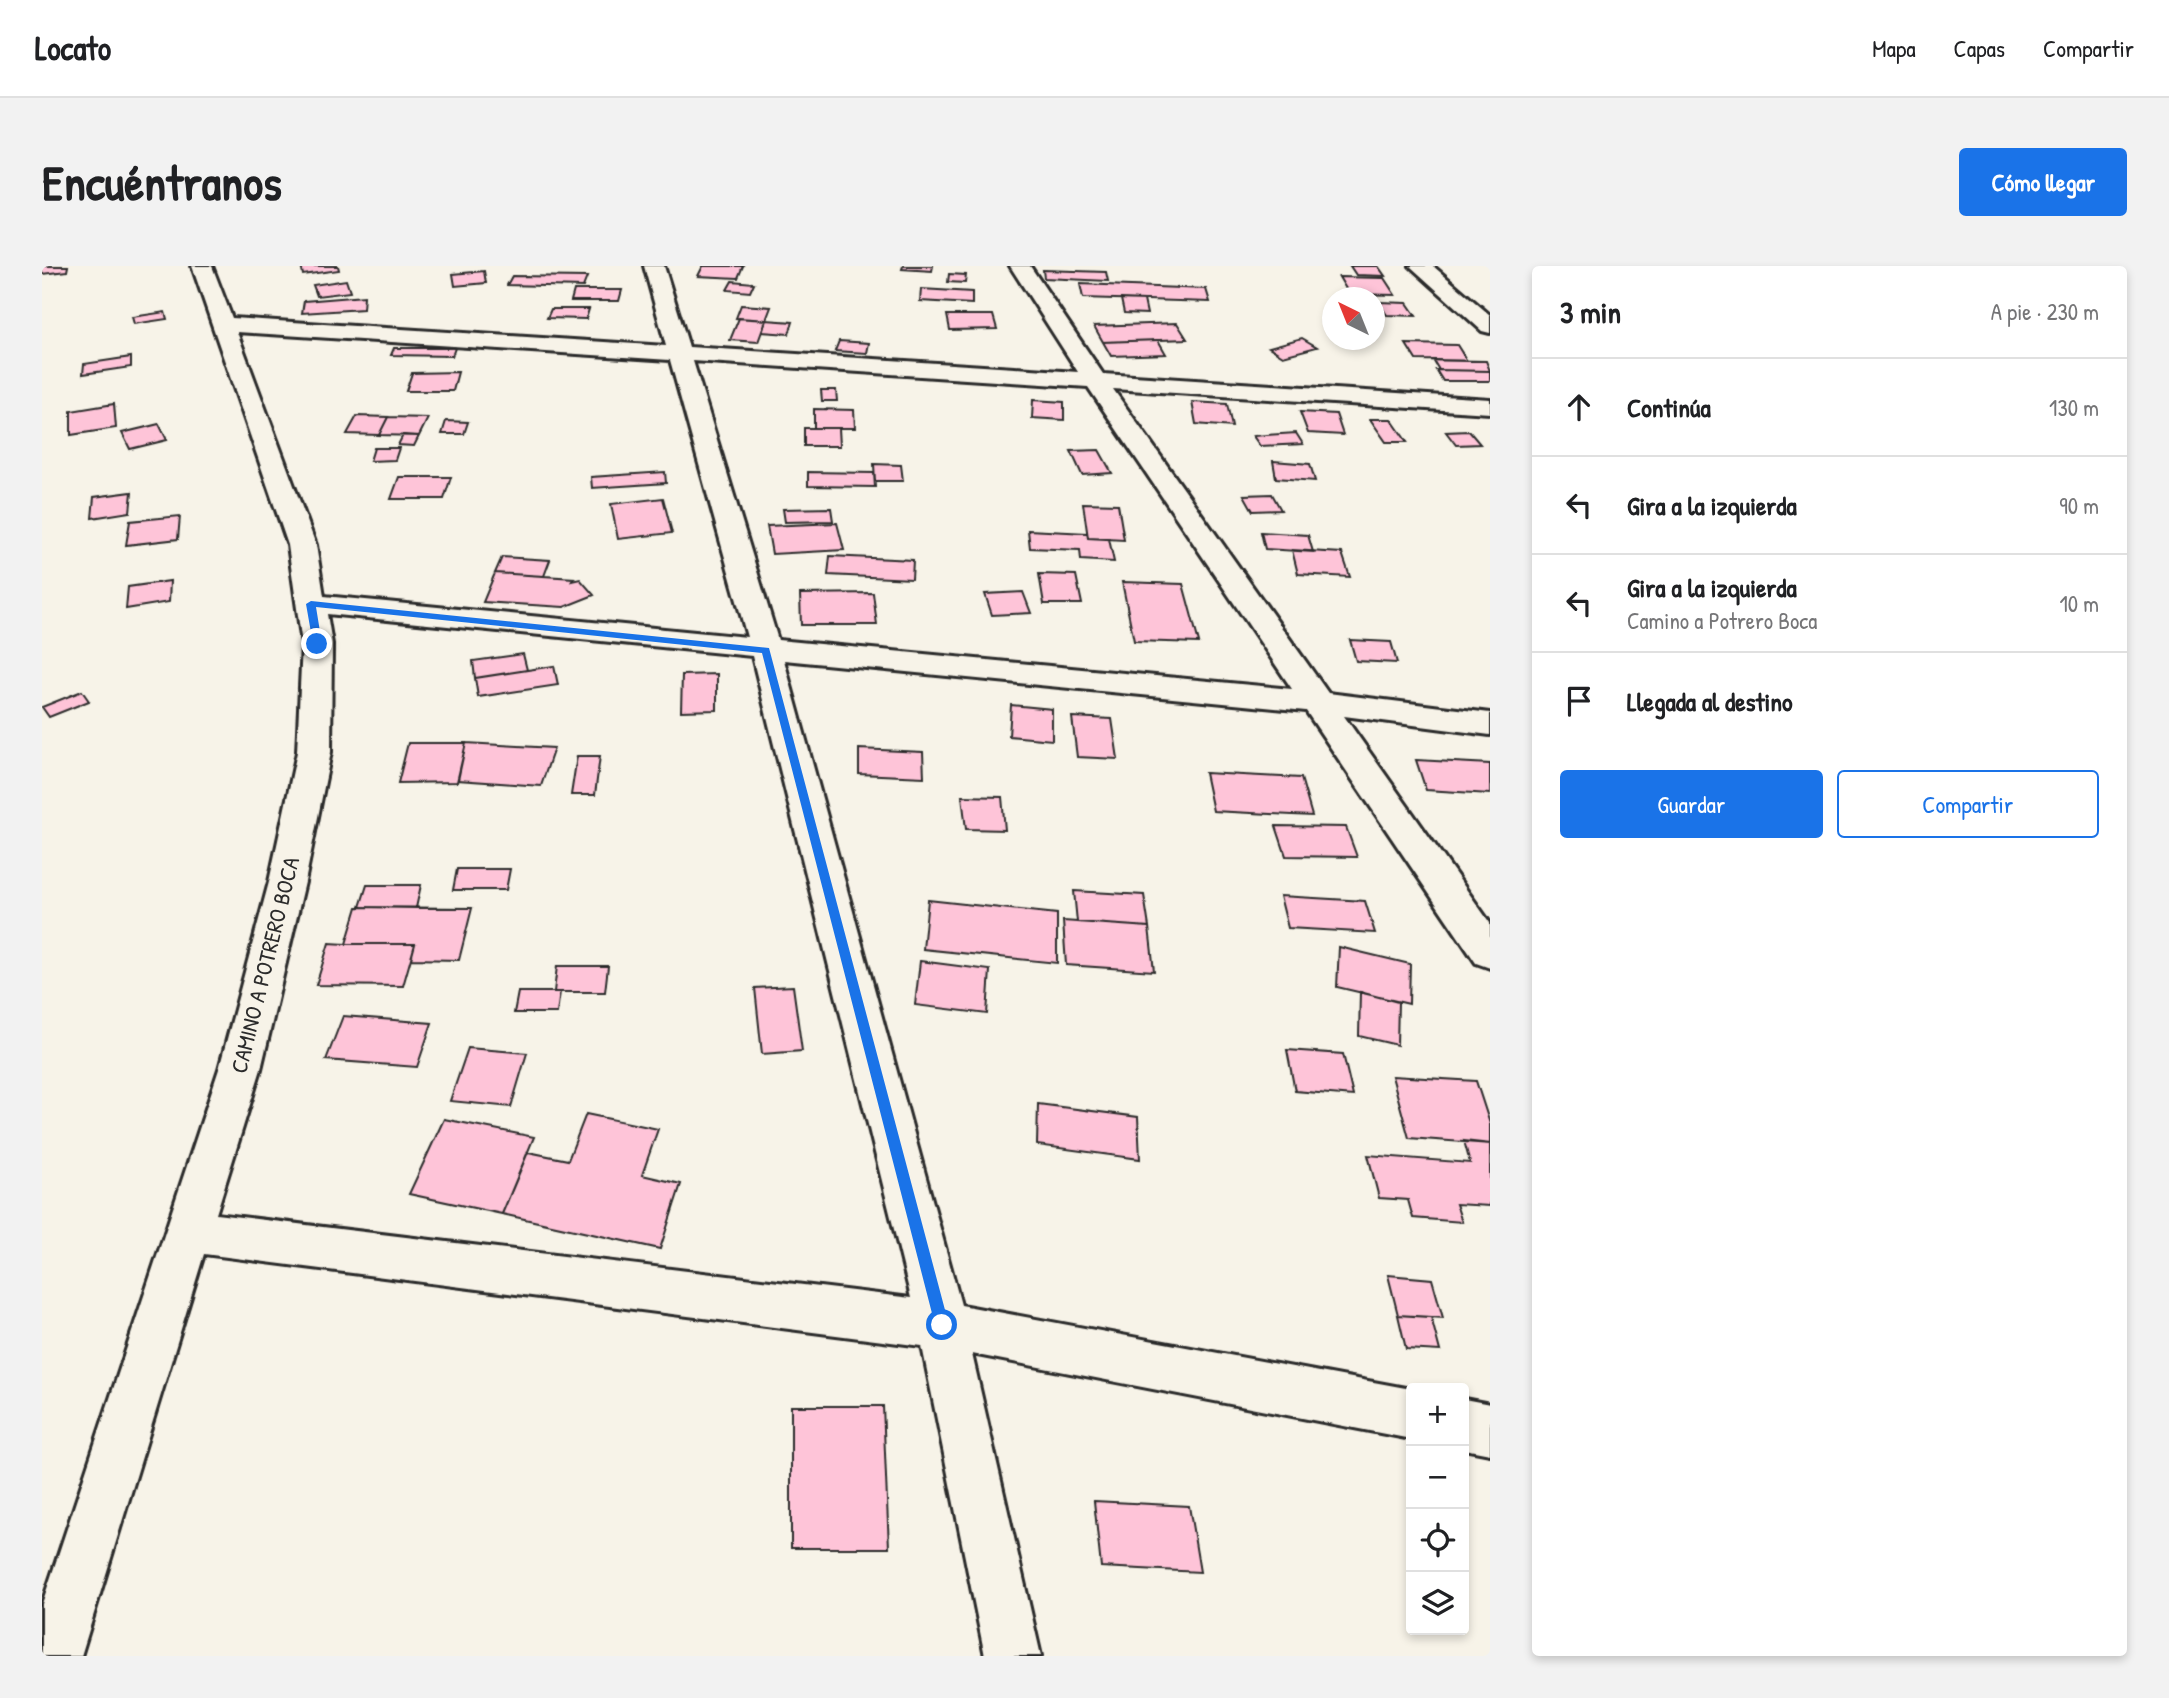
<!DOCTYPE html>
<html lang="es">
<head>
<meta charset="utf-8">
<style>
  :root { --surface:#fff; --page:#f2f2f2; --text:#202124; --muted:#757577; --line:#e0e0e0; --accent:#1a73e8 }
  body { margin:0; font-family:"Patrick Hand",sans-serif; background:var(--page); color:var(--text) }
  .controls { position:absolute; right:21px; bottom:21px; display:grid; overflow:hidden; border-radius:7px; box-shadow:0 4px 10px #0003 }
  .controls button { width:63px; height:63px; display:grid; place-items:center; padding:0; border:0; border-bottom:2px solid var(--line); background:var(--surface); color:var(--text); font:35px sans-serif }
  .compass { position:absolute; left:1280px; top:21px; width:63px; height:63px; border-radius:50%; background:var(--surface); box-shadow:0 4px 10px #0003; rotate:317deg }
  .stop { position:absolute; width:21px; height:21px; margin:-16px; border:5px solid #1a73e8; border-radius:50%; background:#fff }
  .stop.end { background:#1a73e8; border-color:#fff; box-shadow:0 2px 7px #0008 }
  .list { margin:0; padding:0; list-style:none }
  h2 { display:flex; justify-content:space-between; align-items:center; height:91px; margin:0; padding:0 28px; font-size:30px }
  h2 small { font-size:23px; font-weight:400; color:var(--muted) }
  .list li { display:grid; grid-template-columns:46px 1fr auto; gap:21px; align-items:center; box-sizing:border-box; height:98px; padding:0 28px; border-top:2px solid var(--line) }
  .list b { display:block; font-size:26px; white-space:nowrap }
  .list p { margin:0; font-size:23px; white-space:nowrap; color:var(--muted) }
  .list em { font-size:23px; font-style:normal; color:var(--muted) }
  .actions { display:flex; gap:14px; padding:21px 28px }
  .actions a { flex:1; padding:16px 0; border:2px solid var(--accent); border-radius:7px; text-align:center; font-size:24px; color:var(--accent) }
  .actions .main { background:var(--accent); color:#fff }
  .icon { flex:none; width:38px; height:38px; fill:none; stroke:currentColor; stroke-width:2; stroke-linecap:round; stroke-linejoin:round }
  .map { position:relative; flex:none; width:1448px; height:1390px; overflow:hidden; border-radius:7px }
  header { display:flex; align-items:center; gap:42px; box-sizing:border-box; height:98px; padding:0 35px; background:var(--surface); border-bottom:2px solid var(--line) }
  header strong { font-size:33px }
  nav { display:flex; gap:38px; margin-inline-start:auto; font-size:24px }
  .intro { display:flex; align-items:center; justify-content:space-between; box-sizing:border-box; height:168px; padding:0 42px }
  h1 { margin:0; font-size:49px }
  .button { padding:18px 32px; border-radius:7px; background:var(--accent); color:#fff; font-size:24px; font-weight:700 }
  main { display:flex; gap:42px; padding:0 42px }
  aside { flex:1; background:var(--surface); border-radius:7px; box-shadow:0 4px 10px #0003 }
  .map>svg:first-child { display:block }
  .building { fill:#fec4d8; stroke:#2b2b2b; stroke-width:2 }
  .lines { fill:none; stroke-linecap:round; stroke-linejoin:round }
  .street-casing { stroke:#2b2b2b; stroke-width:6 }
  .street { fill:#f7f3e8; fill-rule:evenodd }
  .route { fill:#1a73e8 }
  .labels { text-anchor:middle; stroke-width:7; stroke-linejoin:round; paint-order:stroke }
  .street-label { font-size:23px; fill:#2b2b2b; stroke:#f7f3e8 }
</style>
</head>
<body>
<header>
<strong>Locato</strong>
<nav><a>Mapa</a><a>Capas</a><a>Compartir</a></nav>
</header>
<div class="intro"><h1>Encuéntranos</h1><a class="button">Cómo llegar</a></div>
<main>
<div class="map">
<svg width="1448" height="1390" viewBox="0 0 1448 1390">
  <rect width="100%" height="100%" fill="#f7f3e8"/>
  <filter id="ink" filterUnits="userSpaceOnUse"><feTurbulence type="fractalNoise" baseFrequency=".0143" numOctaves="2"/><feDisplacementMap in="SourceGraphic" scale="14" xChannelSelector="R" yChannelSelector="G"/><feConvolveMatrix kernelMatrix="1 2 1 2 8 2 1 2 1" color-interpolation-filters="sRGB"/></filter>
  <g filter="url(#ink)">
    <!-- building -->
    <path class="building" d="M0,0h26l-1,5 -25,3z
      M259,0h37l1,4 -36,5z
      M661,0h40l-5,12 -40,-2z
      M861,0h30l-1,5 -30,-2z
      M1308,0h28l7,10 -29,-1z
      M1001,4l63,2 2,9 -64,-3z
      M442,5l2,12 -31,3 -2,-12z
      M907,8l17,1 -1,8 -17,-1z
      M470,10l75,1 -4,10 -76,-2z
      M1297,11l45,1 11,17 -46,-1z
      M304,14l4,12 -33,4 -4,-11z
      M690,15l22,2 -4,9 -23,-2z
      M1038,18l126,5 4,13 -127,-4z
      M879,23l51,3v12l-52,-3z
      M532,24h48l-3,11h-48z
      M322,30l-1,13 -61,4 2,-12z
      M1079,33l23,1 3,14 -23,-1z
      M1336,36l29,1 9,13 -29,-1z
      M699,39l30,2 -5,13 -30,-2z
      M509,43h38l-3,10 -39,-1z
      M123,46l2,7 -33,5 -2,-7z
      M905,49h46l4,14 -47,1z
      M697,52l27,2 -8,22 -28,-2z
      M724,54l27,2 -4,12 -27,-2z
      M1135,57l10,16 -84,3 -9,-16z
      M1260,72l15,9 -34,9 -14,-9z
      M1116,74l8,14 -55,2 -8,-14z
      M797,75l30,2 -2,10 -32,-2z
      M1364,78l51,1 10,16 -51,-1z
      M352,82h61l-3,8 -61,-1z
      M89,91v10l-48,7 1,-10z
      M1391,94l53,1 4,10 -51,-1z
      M1394,104l54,1v10h-47z
      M416,106l-5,19h-47l6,-18z
      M779,124h15l1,11h-15z
      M991,134l31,2v18l-32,-2z
      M1150,136l35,2 5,23 -36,-3z
      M72,138l2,24 -45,7v-24z
      M772,143l40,1 1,18h-41z
      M1258,146l36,2 7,21 -35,-2z
      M315,150l31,1 -9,18 -32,-1z
      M346,151l40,1 -9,18 -40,-1z
      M1328,153h21l16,23h-21z
      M404,155l22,1 -4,12h-22z
      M117,158l8,16 -37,9 -8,-16z
      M762,162h35l1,18h-36z
      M1427,165l11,13 -24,1 -10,-13z
      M1254,167l7,11 -43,2 -7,-10z
      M361,169l16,1 -5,10 -16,-1z
      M332,182h25l-4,12 -25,1z
      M1057,184l13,23 -30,2 -11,-24z
      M1231,195l37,3 5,17 -39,-3z
      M832,198l27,1 2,16h-28z
      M623,206l1,11 -74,5 -1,-11z
      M766,206l66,1 1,14 -67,-1z
      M357,211h52l-7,22h-53z
      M90,226l-2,20 -38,6 2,-21z
      M1230,228l9,16 -28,1 -9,-16z
      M621,232l9,35 -54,6 -7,-35z
      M1041,237l35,1 6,36 -36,-2z
      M789,242l2,13 -48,1 -2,-13z
      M138,250l-2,23 -52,6 4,-24z
      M795,257l7,27 -72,4 -5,-28z
      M986,264l59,3 1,5 21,1 5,23 -33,-2 -1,-10 -50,-2z
      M1219,266l47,3 5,17 -48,-3z
      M1250,284l50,3 8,24 -52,-3z
      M788,290l83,4 -1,19 -84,-4z
      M460,291l48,3 -6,16 -49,-3z
      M453,307l79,5 -2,3 8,-2 14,16 -30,12 -81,-5z
      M997,308l37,1 6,29h-38z
      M128,315l-1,21 -43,7 2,-22z
      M1080,316l61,2 16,59 -65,-2z
      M981,326l8,21 -39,2 -7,-21z
      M831,327l4,32h-76l-1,-31z
      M1308,374l41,2 6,21 -41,-2z
      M481,388l4,16 -52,8 -2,-17z
      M512,400l4,19 -80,12 -3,-19z
      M675,408v36l-36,1 1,-36z
      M40,425l7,10 -40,16 -7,-10z
      M969,439l41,4v31l-43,-4z
      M1030,451l40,2 6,40 -41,-2z
      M366,477h58l-9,39 -59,1z
      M424,477l88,5 -13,38 -83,-6z
      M817,483l64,3 1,25 -65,-3z
      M535,490h23l-5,39h-24z
      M1374,494l74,4v30l-64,-4z
      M1163,507l96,5 11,38 -99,-5z
      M920,530l40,1 3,33 -39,-1z
      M1234,560l70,1 11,30 -71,-1z
      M415,603h53l-4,21h-53z
      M325,619h54l-5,23 -56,-1z
      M1032,625l70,4 5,32 -72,-5z
      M1238,630l85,5 10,32 -87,-5z
      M886,634l129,14v49l-134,-14z
      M315,641l115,1 -13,52 -48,-1 4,-15h-69z
      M1021,655l86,6 5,44 -88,-6z
      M287,677l17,1h69l-12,42 -87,-1z
      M1297,681l71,17 -1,40 -72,-17z
      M878,695l70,9 -3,44 -72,-9z
      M515,700h51l-3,26h-51z
      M751,720l9,65 -40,3 -7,-66z
      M476,726h42l-3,21h-43z
      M1318,726l38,10 -1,43 -38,-9z
      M301,750l89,7 -15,44 -91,-7z
      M426,782l59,5 -16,54 -61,-6z
      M1245,784l56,4 10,42 -58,-5z
      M1350,810l84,5 14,43v20l-81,-6z
      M996,838l100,13 2,42 -103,-14z
      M544,848l72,15 -16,46 39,9 -21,65 -158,-35 26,-62 40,8z
      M402,853l90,18 -32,77 -93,-20z
      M1422,875l26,3v62l-34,-2 6,18 -49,-4 -5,-18 -29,-2 -11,-43 102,8z
      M1346,1009l44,4 11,39 -45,-3z
      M1356,1049l33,2 9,34 -34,-2z
      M749,1140h92l6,142h-98z
      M1052,1235l95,5 11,66 -99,-5z"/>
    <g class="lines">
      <defs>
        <path id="street" d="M150,0h20l20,52 434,28 -22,-80h20l25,81 389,25 -68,-106h20l73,108 387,25v14l-377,-24 215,304 162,20v22l-146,-19 146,207v45l-14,-5 -170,-252 -522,-51 177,645 450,84v50l-439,-85 69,302h-56l-63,-310 -718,-92 -123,402h-39v-52l177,-535 50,-187 28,-130 5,-108 -14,-99zM195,66l433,28 77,277 -423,-41 -8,-51zM651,95l395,26 204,302 -514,-49zM285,348l425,42 159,642 -695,-84 45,-145 44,-187 26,-130 1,-108z
          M1368,0h23l57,49v18l-8,-2z
          M1422,1133l26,5v50l-26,-5z"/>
      </defs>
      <!-- street casing -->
      <use href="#street" class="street-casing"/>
      <!-- street -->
      <use href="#street" class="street"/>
    </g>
  </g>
  <!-- route -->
  <path class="route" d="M269,335l458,47 180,677 -2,5h-10l-2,-5 -173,-672 -446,-46 6,37 -5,3 -4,-3 -7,-40z"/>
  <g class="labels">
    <!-- street labels -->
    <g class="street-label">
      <text transform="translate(223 699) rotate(-76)" y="8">CAMINO A POTRERO BOCA</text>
    </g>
  </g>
</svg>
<div class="controls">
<button>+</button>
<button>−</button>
<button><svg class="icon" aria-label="locate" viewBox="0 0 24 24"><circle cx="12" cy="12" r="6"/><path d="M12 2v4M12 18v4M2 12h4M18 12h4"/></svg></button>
<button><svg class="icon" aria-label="layers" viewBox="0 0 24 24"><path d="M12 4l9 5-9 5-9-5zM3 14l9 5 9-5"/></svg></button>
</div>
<svg class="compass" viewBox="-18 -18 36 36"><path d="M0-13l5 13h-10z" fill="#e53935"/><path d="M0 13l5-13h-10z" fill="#757577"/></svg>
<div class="stop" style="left:900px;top:1059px"></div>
<div class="stop end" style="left:275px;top:378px"></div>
</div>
<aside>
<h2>3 min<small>A pie · 230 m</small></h2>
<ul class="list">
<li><svg class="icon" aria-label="ahead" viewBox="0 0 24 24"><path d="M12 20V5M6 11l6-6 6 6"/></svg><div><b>Continúa</b></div><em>130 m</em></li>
<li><svg class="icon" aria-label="left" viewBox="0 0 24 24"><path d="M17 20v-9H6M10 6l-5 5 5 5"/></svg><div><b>Gira a la izquierda</b></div><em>90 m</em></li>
<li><svg class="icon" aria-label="left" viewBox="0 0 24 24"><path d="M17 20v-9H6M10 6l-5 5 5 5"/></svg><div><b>Gira a la izquierda</b><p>Camino a Potrero Boca</p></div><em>10 m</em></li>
<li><svg class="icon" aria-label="arrive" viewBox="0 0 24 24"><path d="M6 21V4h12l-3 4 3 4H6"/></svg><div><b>Llegada al destino</b></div></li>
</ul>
<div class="actions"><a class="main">Guardar</a><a>Compartir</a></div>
</aside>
</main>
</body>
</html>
